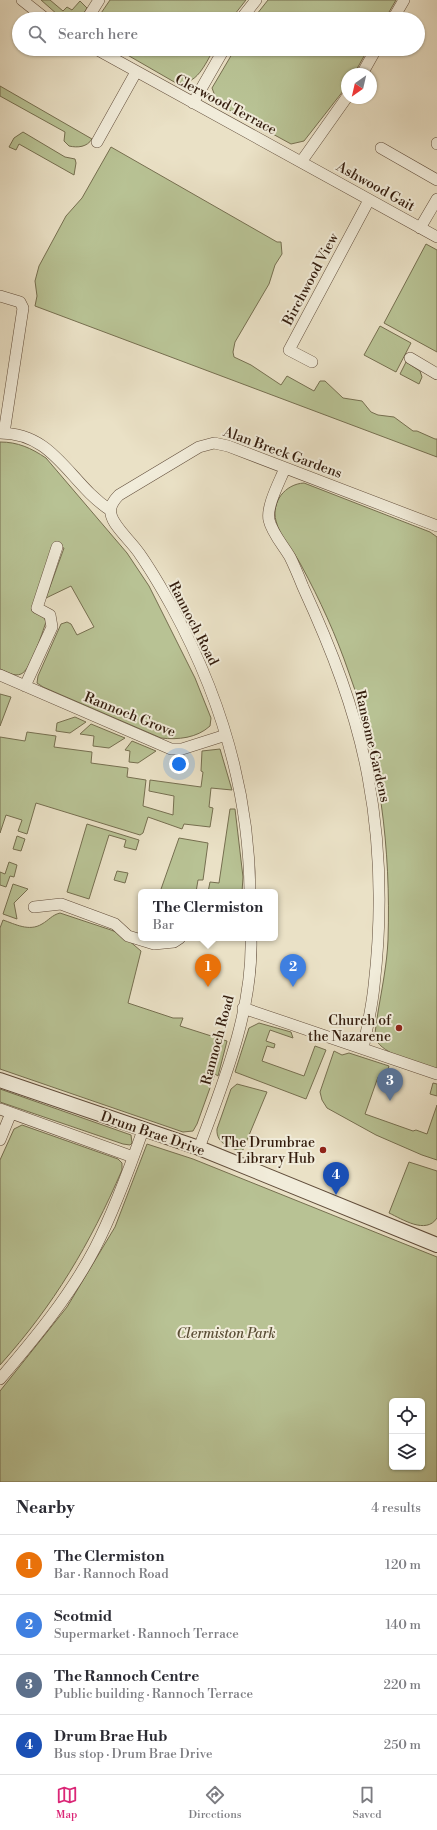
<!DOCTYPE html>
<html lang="en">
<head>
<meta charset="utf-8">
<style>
  :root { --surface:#fff; --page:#f7f7f7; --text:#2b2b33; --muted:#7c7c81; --line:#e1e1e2; --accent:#db2777 }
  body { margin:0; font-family:"Libre Bodoni",serif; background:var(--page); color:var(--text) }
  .controls { position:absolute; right:12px; bottom:12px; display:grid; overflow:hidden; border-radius:6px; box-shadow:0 1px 3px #0004 }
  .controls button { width:36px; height:36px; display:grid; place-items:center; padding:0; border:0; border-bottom:1px solid var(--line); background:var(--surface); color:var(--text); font:20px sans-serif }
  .compass { position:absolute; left:341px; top:68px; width:36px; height:36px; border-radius:50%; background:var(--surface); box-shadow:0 1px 3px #0004; rotate:214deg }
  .you { position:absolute; left:179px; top:764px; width:14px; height:14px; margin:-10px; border:3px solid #fff; border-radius:50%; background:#1a73e8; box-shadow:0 0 0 6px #1a73e833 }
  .badge { display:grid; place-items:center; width:26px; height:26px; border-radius:50%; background:var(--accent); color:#fff; font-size:13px; font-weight:700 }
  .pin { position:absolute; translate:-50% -33px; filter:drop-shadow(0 1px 2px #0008) }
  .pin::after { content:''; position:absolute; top:21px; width:14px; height:12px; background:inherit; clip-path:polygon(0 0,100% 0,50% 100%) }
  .popup { position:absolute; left:138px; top:889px; width:140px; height:52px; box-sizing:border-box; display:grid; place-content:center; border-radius:6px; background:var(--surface); filter:drop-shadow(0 1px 3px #0005); font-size:13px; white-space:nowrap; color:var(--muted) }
  .popup b { font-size:15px; color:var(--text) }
  .popup::after { content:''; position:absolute; left:50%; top:100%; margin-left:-8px; border:8px solid transparent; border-top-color:var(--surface) }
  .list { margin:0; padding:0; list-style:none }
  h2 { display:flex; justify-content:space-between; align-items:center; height:52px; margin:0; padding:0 16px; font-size:17px }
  h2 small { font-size:13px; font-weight:400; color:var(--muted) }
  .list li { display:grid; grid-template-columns:26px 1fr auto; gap:12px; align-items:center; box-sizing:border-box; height:60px; padding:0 16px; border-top:1px solid var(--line) }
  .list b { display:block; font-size:15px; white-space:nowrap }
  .list p { margin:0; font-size:13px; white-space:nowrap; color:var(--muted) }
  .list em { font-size:13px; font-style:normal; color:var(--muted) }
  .icon { flex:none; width:22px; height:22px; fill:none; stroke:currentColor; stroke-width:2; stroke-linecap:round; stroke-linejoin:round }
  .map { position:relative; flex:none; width:437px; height:1482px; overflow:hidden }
  .search { position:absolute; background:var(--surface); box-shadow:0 1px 3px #0004; left:12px; right:12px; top:12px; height:44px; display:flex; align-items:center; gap:10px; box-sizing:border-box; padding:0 14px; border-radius:22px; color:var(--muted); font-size:15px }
  .sheet { height:292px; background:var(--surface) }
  nav { display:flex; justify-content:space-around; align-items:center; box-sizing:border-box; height:56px; border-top:1px solid var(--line); background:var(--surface); font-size:11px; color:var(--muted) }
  nav a { display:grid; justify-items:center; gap:2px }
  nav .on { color:var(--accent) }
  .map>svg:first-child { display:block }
  .green { fill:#b8c294; stroke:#766f50; fill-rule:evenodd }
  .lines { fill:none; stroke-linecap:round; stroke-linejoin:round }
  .minor-casing { stroke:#614d3b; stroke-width:12 }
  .tertiary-casing { stroke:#614d3b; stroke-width:16 }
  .minor { stroke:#f1ecda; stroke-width:11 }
  .tertiary { stroke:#f1ecda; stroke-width:14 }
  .poi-dot { fill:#8f2418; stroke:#f1ecda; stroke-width:1.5 }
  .labels { text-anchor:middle; stroke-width:4; stroke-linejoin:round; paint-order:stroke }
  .street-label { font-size:14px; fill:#331c0d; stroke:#f1ecda }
  .poi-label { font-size:14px; fill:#331c0d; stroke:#f1ecda; text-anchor:end }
  .park-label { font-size:14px; font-style:italic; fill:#5b4e36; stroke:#f1ecda }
</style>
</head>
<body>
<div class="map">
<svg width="437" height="1482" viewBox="0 0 437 1482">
  <rect width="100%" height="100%" fill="#eae1c6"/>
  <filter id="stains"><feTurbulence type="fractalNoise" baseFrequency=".005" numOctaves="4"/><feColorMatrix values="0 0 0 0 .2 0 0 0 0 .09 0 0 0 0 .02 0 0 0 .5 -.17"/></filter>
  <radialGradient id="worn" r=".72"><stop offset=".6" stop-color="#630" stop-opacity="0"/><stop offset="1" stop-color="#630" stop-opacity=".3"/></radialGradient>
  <!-- green -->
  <path class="green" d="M41,0h9l13,11 4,-4 5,3 8,-9 7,7 -6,10 -23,-3z
    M110,0h136l-15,19h-134z
    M268,0h128l-11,19h-132z
    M117,49h97c-9,15 -17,37 -38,34z
    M235,49h133l-14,25h-7v12l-43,55 -13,3 -73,-40 -6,-16z
    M0,86l92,53c-5,8 -14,9 -23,7l-5,-5 1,-9 -65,-36z
    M23,132l42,25 10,2 1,4 -2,12 -55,-31 -3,6 -7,-3 5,-9z
    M111,147l166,95h4l1,12 -7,11 -6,19 -34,58 -2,10 1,5 17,8 30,20 6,-9 27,15 6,-10h5l18,17 19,3 9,11 7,3 16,2 19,14h4l18,8h2v18l-402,-151 2,-10 -2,-15 4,-15 27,-50 16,-18z
    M426,244l11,6v102l-53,-29z
    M380,326l31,17 -15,29 -32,-17z
    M406,362l14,9 2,6 -3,7 -19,-10z
    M0,442c18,0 31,6 46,16l81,95 22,33 46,92 16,40 -1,8c-13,12 -32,14 -49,12l-118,-51 -6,-4 1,-7 23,-52 6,-2 4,2 6,11 17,-8 -23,-41 -25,12 18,-50 -10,-3 -21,67 11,5 2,5c-4,11 -15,48 -25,52 -6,3 -15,-2 -21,-5z
    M304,483l126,49 7,5v532c-17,-6 -54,-13 -62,-31 0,-9 2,-18 3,-26 4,-24 9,-48 10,-72 3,-91 -8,-182 -39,-267 -13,-38 -29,-73 -48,-108 -7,-14 -21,-28 -25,-44 -5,-19 9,-37 28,-38z
    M0,694l11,3 -11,29z
    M75,717l11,5 -16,11 -14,-2 1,-8z
    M91,724l34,14 -16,10 -16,-2 1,-10 -14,-2z
    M27,732l29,4 -2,11 38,5 -1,11 37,5 -1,9 19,3 -3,26 30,9 1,-19 -25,-5 1,-11 51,7 2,-15 -2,-1 1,-20 18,-2 12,41 -21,-2 -2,19 4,1 -3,19 -26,-3 -2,5 -34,-12 -5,16 -3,2 -104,-32 -9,31 -9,-3 4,-11 -16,-5 -6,18v-96l25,4z
    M132,741l24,10 -18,12 -9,-1 1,-11 -5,-1z
    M230,809h5l8,68 -1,15h-34l2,-10 9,1z
    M87,824l52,16 -3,10 -12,-3 2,-7 -17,-5 -20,64 -22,-7z
    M17,836l8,3 -4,12 -8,-2z
    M179,838l29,5 -5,37h-5l-2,12h-36z
    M9,862l8,3 -3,12 -4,-1 -4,11 -6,-2v-13l5,2z
    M117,871l11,2 -3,10 -11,-3z
    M13,884l15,5 -14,14 3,16 -14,-5z
    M60,913l51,17 10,4 20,17 -13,52 45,15h10l-3,8 47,15 -9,35 -3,-2 -18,50 -4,7 -10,1 -183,-63v-141l3,-8c12,4 26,12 39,4 7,-4 10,-9 18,-11z
    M259,1023l32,9 2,6 -23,-8 -4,11 9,3 -1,4 -7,-2 -5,15 42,15 11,-30 11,4 -20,49 -71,-27 14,-44z
    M334,1051l8,4 7,-2 40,13 -4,13 -7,-2 -13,37 48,17 3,-1 11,4 10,-29v55l-15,-5 -46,-20 -49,-27 -5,-8 -2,-8z
    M433,1083l4,1v12l-7,-2z
    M237,1084l30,8 -25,60c-12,-5 -26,-8 -25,-23l14,-40z
    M0,1089l131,46 1,8 -2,2 -7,-1 -123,-42z
    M22,1125l96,34 4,4v7c-32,74 -68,135 -122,195v-205l14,-31z
    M147,1144l46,15 244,98v225h-437v-91l67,-84 48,-80zM392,1401h30v66h-30z
    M409,1162l28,9v47c-11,17 -35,1 -48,-5z"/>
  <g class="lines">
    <defs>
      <path id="minor" d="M22,0l24,19
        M87,19l12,-19
        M241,19l15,-19
        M393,19l11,-19
        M96,49l341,188
        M362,74l14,-25
        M193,103l31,-54
        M97,142l39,-70
        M437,143v1
        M381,148l56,32
        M301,162l46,-65
        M420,228l17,-29
        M0,296l20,6 3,6 -19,125
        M410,358l27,16
        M312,362l-23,-12 80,-150
        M0,433c55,0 69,50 110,77
        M285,468c-5,13 -19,38 -16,52 3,13 14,25 21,37 5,10 9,20 13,30 28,61 53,124 65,190 13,69 14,140 6,209 -2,21 -7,42 -11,63
        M0,675l171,74h11l44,-14
        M25,686l27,-59 -2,-12 -13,-7 20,-61
        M250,892c-1,-100 -30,-197 -78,-285 -10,-18 -21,-37 -33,-54 -8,-12 -26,-27 -28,-39 -2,-8 3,-14 8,-19l80,-48 15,-4 14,3 209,80
        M34,907l27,-3 54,20 13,12 26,8 20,-2 6,-4
        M243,1008l194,66
        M0,1109l133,48
        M0,1140l11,-27
        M199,1148c25,-67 54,-138 52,-210
        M0,1379c35,-41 70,-83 95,-131 19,-37 34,-78 48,-118"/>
      <path id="tertiary" d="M0,1080l199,68 238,97"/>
    </defs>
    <!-- minor casing -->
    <use href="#minor" class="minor-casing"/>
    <!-- tertiary casing -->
    <use href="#tertiary" class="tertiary-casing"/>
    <!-- minor -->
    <use href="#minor" class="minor"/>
    <!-- tertiary -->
    <use href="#tertiary" class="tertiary"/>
  </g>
  <!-- markers -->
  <g class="poi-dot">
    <circle cx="399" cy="1028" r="4"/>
    <circle cx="323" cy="1150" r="4"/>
  </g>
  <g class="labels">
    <!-- street labels -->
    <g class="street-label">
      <text transform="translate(226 104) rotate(28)" y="5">Clerwood Terrace</text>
      <text transform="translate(376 186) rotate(29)" y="5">Ashwood Gait</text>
      <text transform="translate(310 279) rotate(-62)" y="5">Birchwood View</text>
      <text transform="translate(283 452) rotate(20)" y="5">Alan Breck Gardens</text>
      <text transform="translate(194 623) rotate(63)" y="5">Rannoch Road</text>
      <text transform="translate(130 714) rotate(22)" y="5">Rannoch Grove</text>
      <text transform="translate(373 746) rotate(77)" y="5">Ransome Gardens</text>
      <text transform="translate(217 1040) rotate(-75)" y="5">Rannoch Road</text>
      <text transform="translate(153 1133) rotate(19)" y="5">Drum Brae Drive</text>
    </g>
    <!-- poi labels -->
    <g class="poi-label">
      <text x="391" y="1025">Church of<tspan x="391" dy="16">the Nazarene</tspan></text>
      <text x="315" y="1147">The Drumbrae<tspan x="315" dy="16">Library Hub</tspan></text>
    </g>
    <!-- park labels -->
    <g class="park-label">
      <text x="226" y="1338">Clermiston Park</text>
    </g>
  </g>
  <rect width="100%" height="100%" filter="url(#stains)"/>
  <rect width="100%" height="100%" fill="url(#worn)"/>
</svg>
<div class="controls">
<button><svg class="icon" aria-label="locate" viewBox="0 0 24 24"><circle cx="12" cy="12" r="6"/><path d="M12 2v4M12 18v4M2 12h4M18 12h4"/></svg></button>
<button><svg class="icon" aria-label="layers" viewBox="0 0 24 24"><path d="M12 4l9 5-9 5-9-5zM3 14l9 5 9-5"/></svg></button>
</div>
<svg class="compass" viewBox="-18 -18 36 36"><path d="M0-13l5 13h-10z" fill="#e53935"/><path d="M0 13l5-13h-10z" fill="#7c7c81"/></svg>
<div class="you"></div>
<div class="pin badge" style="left:208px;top:987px;background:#e8710a">1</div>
<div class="popup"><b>The Clermiston</b>Bar</div>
<div class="pin badge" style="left:293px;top:987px;background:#3f7fe0">2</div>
<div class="pin badge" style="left:390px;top:1101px;background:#5c6f8a">3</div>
<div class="pin badge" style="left:336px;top:1195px;background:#1a4fb4">4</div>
<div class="search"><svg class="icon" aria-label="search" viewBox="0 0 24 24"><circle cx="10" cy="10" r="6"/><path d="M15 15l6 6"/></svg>Search here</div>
</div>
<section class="sheet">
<h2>Nearby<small>4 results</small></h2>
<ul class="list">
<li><span class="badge" style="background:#e8710a">1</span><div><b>The Clermiston</b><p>Bar · Rannoch Road</p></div><em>120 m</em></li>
<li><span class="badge" style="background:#3f7fe0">2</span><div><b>Scotmid</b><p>Supermarket · Rannoch Terrace</p></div><em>140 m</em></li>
<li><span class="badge" style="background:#5c6f8a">3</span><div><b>The Rannoch Centre</b><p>Public building · Rannoch Terrace</p></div><em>220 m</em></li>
<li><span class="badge" style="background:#1a4fb4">4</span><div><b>Drum Brae Hub</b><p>Bus stop · Drum Brae Drive</p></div><em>250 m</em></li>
</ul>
</section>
<nav>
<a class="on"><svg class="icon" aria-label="map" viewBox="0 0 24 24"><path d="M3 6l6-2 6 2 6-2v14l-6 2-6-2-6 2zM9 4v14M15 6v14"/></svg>Map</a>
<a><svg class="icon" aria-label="directions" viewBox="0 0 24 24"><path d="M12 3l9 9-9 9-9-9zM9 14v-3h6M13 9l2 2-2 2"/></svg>Directions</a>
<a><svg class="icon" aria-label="saved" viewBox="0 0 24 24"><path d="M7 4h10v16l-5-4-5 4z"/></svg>Saved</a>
</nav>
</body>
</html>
